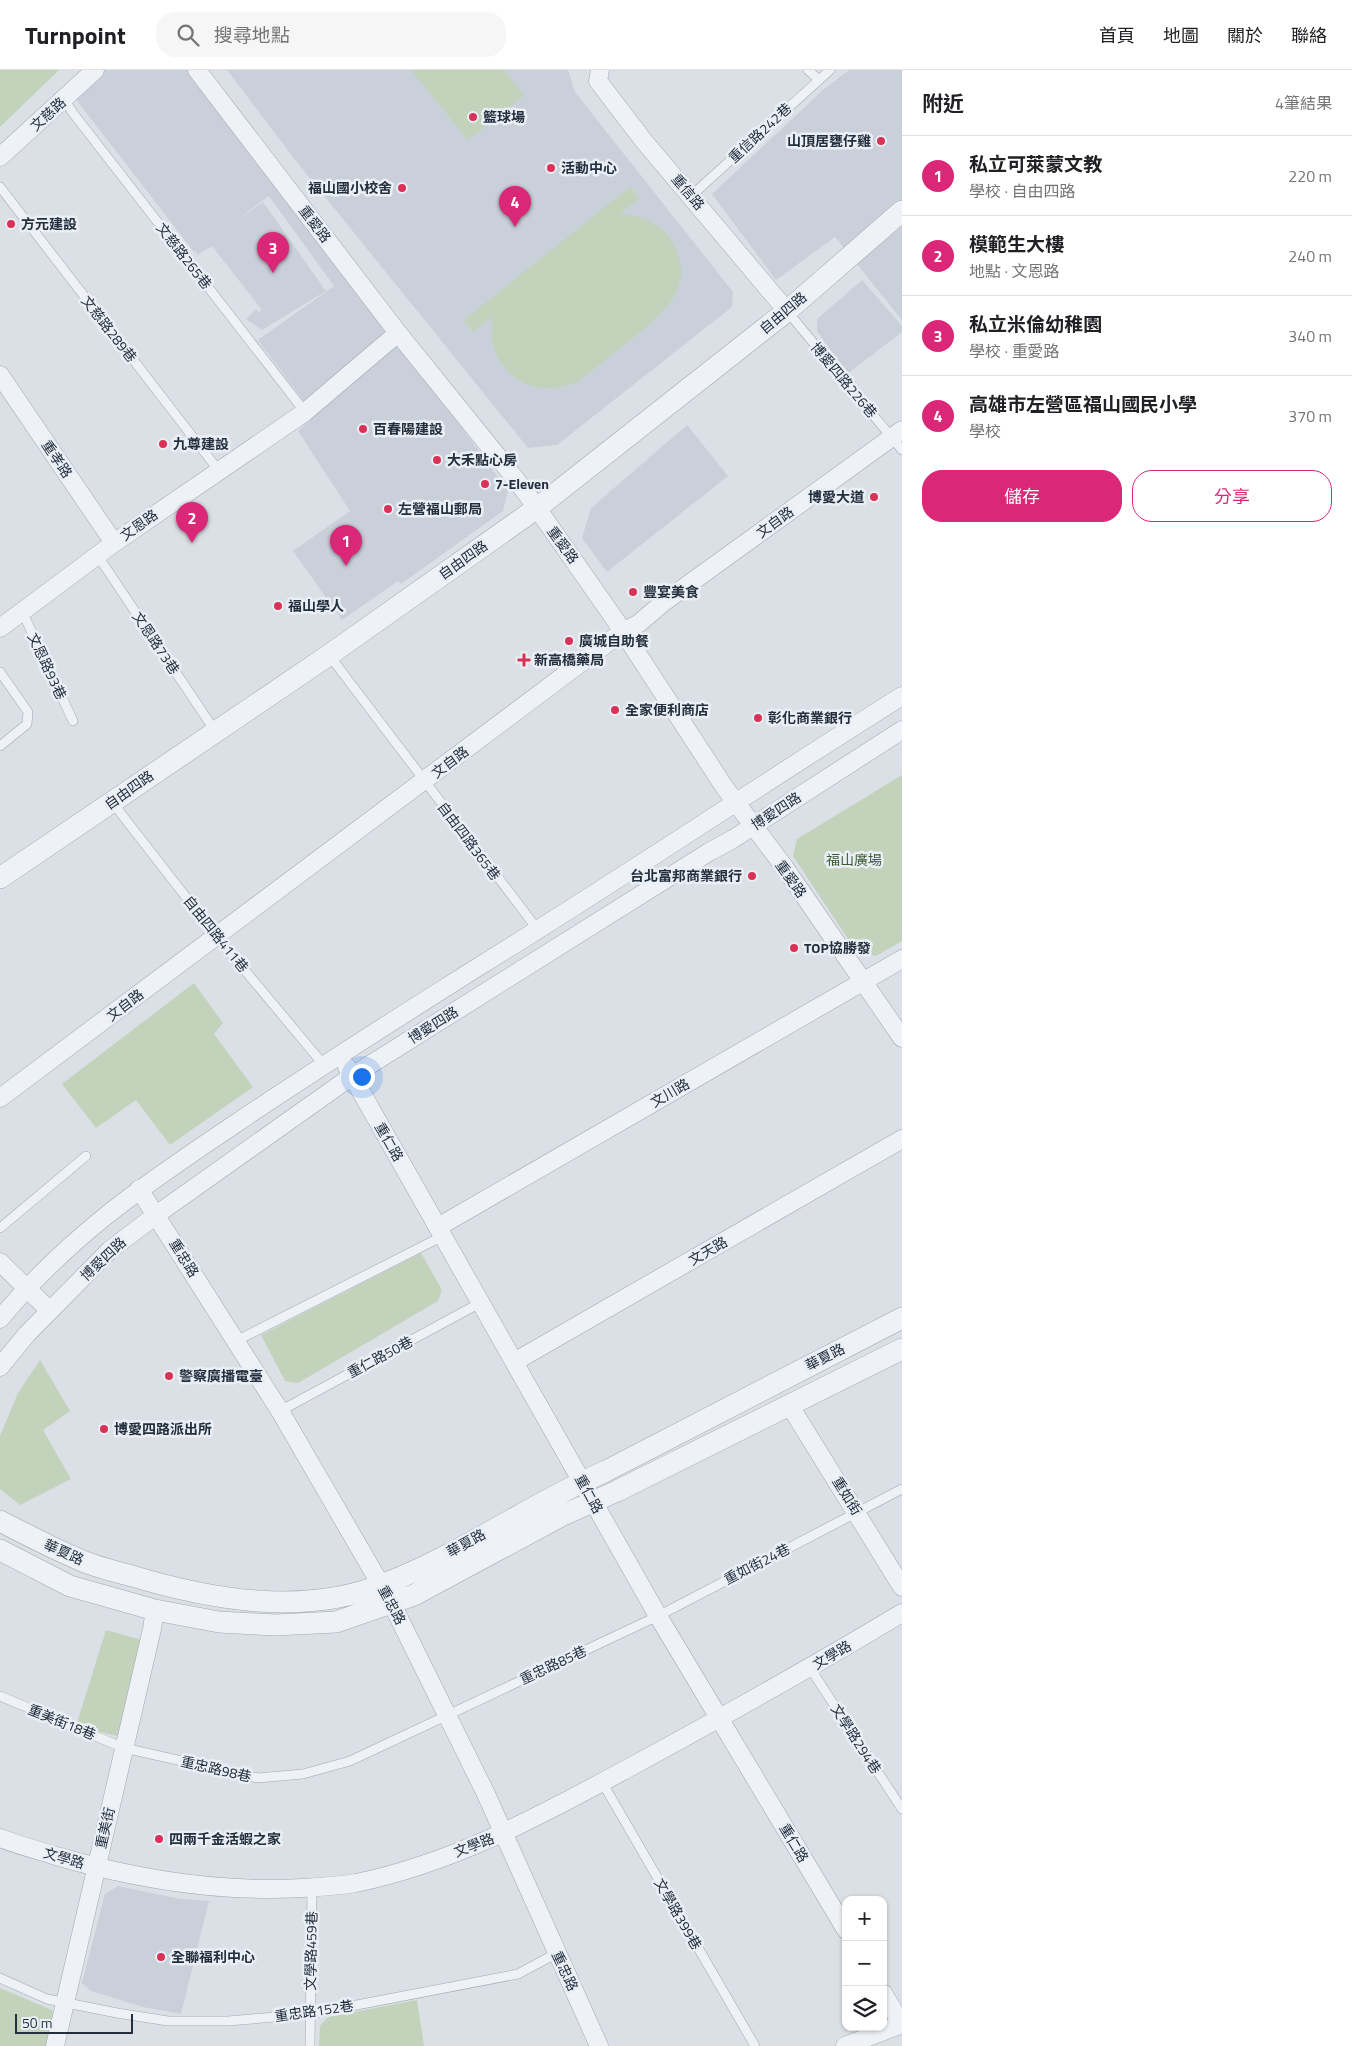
<!DOCTYPE html>
<html lang="zh-TW">
<head>
<meta charset="utf-8">
<style>
  :root { --surface:#fff; --page:#f6f6f6; --text:#202124; --muted:#757577; --line:#e0e0e0; --accent:#db2777 }
  body { margin:0; font-family:"Titillium Web","Noto Sans TC",sans-serif; background:var(--page); color:var(--text) }
  .controls { position:absolute; right:15px; bottom:15px; display:grid; overflow:hidden; border-radius:10px; box-shadow:0 1px 4px #0004 }
  .controls button { width:45px; height:45px; display:grid; place-items:center; padding:0; border:0; border-bottom:1px solid var(--line); background:var(--surface); color:var(--text); font:25px sans-serif }
  .scale { position:absolute; left:15px; bottom:12px; width:118px; box-sizing:border-box; padding-left:5px; border:2px solid #242f3e; border-top:0; font-size:14px; line-height:18px; white-space:nowrap; color:#242f3e; -webkit-text-stroke:4px #eaeff5; paint-order:stroke }
  .you { position:absolute; left:361px; top:1006px; width:18px; height:18px; margin:-12px; border:4px solid #fff; border-radius:50%; background:#1a73e8; box-shadow:0 0 0 8px #1a73e833 }
  .badge { display:grid; place-items:center; width:32px; height:32px; border-radius:50%; background:var(--accent); color:#fff; font-size:16px; font-weight:700 }
  .pin { position:absolute; translate:-50% -41px; filter:drop-shadow(0 1px 2px #0008) }
  .pin::after { content:''; position:absolute; top:26px; width:18px; height:15px; background:inherit; clip-path:polygon(0 0,100% 0,50% 100%) }
  .list { margin:0; padding:0; list-style:none }
  h2 { display:flex; justify-content:space-between; align-items:center; height:65px; margin:0; padding:0 20px; font-size:21px }
  h2 small { font-size:16px; font-weight:400; color:var(--muted) }
  .list li { display:grid; grid-template-columns:32px 1fr auto; gap:15px; align-items:center; box-sizing:border-box; height:80px; padding:0 20px; border-top:1px solid var(--line) }
  .list b { display:block; font-size:19px; white-space:nowrap }
  .list p { margin:0; font-size:16px; white-space:nowrap; color:var(--muted) }
  .list em { font-size:16px; font-style:normal; color:var(--muted) }
  .actions { display:flex; gap:10px; padding:15px 20px }
  .actions a { flex:1; padding:11px 0; border:1px solid var(--accent); border-radius:20px; text-align:center; font-size:18px; color:var(--accent) }
  .actions .main { background:var(--accent); color:#fff }
  .icon { flex:none; width:28px; height:28px; fill:none; stroke:currentColor; stroke-width:2; stroke-linecap:round; stroke-linejoin:round }
  .map { position:relative; flex:none; width:902px; height:1976px; overflow:hidden }
  header { display:flex; align-items:center; gap:30px; box-sizing:border-box; height:70px; padding:0 25px; background:var(--surface); border-bottom:1px solid var(--line) }
  header strong { font-size:24px }
  nav { display:flex; gap:28px; margin-inline-start:auto; font-size:18px }
  .search { width:350px; height:45px; background:var(--page); display:flex; align-items:center; gap:12px; box-sizing:border-box; padding:0 18px; border-radius:20px; color:var(--muted); font-size:19px }
  main { display:flex }
  aside { flex:1; background:var(--surface) }
  .map>svg:first-child { display:block }
  .built { fill:#c9d0d9 }
  .green { fill:#c2d2bb }
  .lines { fill:none; stroke-linecap:round; stroke-linejoin:round }
  .service-casing { stroke:#a0a7b1; stroke-width:10 }
  .minor-casing { stroke:#a0a7b1; stroke-width:19 }
  .tertiary-casing { stroke:#a0a7b1; stroke-width:22 }
  .service { stroke:#eef1f5; stroke-width:9 }
  .minor { stroke:#eef1f5; stroke-width:18 }
  .tertiary { stroke:#eef1f5; stroke-width:21 }
  .poi-dot { fill:#da3257; stroke:#eaeff5; stroke-width:2 }
  .labels { text-anchor:middle; stroke-width:5; stroke-linejoin:round; paint-order:stroke }
  .street-label { font-size:14px; fill:#242f3e; stroke:#eaeff5 }
  .poi-label { font-size:14px; font-weight:bold; fill:#242f3e; stroke:#eaeff5; text-anchor:start }
  .park-label { font-size:14px; fill:#3b5b30; stroke:#eaeff5 }
</style>
</head>
<body>
<header>
<strong>Turnpoint</strong>
<div class="search"><svg class="icon" aria-label="search" viewBox="0 0 24 24"><circle cx="10" cy="10" r="6"/><path d="M15 15l6 6"/></svg>搜尋地點</div>
<nav><a>首頁</a><a>地圖</a><a>關於</a><a>聯絡</a></nav>
</header>
<main>
<div class="map">
<svg width="902" height="1976" viewBox="0 0 902 1976">
  <rect width="100%" height="100%" fill="#dbe0e7"/>
  <!-- built -->
  <path class="built" d="M104,0h97l307,421 -5,20 -102,73 -3,-3 -56,39 -49,-69 57,-40 -52,-80 16,-16 -56,-75 76,-54 -65,-90 -37,28 31,-22 63,89 -64,39 -16,-11 10,-10 3,3 3,-2 -50,-64 -15,9 -1,-4 -2,1 -119,-154z
    M227,0h341l7,22 158,200 -1,15 -175,138 -29,3 -232,-287z
    M849,0h53v250l-67,-83 -59,43 -64,-86 112,-105z
    M862,210l40,46v6l-55,42 -30,-43v-12z
    M687,355l41,51 -121,96 -25,-34 9,-30z
    M118,1816l62,13 29,2 -28,113 -38,-7 -52,-16 -9,-8 23,-89z"/>
  <!-- green -->
  <path class="green" d="M0,0h59l-59,57z
    M411,0h93l20,25 -56,45z
    M630,117l9,11 -19,16c21,1 41,9 52,28 27,45 -12,74 -44,100 -16,12 -32,25 -48,38 -47,25 -98,-11 -87,-64l-20,16 -9,-12z
    M902,705v166l-26,15 -20,-5 -63,-95 4,-17z
    M194,913l29,40 -9,11 39,53 -83,58 -34,-45 -40,28 -34,-44z
    M421,1183l21,37 -4,11 -140,82 -13,-2 -24,-46z
    M40,1290l30,51 -27,19 28,49 -51,26 -20,-16v-53l18,-43z
    M106,1560l36,10 -20,97 -46,-11z
    M0,1918l52,22 2,7 -8,29h-46z
    M417,1930l7,46h-105l1,-20 8,-9z"/>
  <g class="lines">
    <defs>
      <path id="service" d="M808,0l10,9
        M64,29l9,14 232,299
        M0,117l219,284
        M691,126l139,-126
        M787,241l115,139
        M98,486l117,175
        M22,541l51,110
        M329,585l209,275
        M0,602l28,40 -1,12 -27,22
        M112,732l105,135 106,127
        M0,1158l86,-72
        M236,1271l207,-105
        M280,1341l200,-108
        M810,1598l92,141
        M0,1626l124,52 134,30 45,-4 47,-13 308,-145 244,-127
        M602,1712l153,264
        M0,1908l47,21 70,14 51,8h60l82,-7 208,-40 39,-21
        M310,1976l2,-159"/>
      <path id="minor" d="M197,0l201,263 109,135 30,40 79,113 109,167 60,80 117,170
        M600,0l-2,11 45,59 144,171
        M0,87l95,-87
        M0,305l114,168
        M0,558l114,-85 191,-131 93,-79
        M347,997l311,549 188,314
        M0,1028l622,-466 16,-8 26,-22 238,-172
        M139,1119l141,222 112,193 94,190 113,252
        M438,1157l464,-268
        M0,1192l49,48
        M0,1249c69,-83 144,-134 232,-193 81,-55 164,-107 246,-159 143,-88 282,-182 424,-271
        M514,1292l388,-223
        M0,1297l27,-33 83,-84 46,-35 196,-139 357,-224 24,-13 169,-109
        M790,1336l112,181
        M0,1768c18,7 37,12 56,18 80,23 163,37 246,32 18,-1 36,-2 54,-5 101,-21 187,-69 278,-118 90,-49 180,-99 268,-152
        M883,1923l19,32
        M55,1976l97,-417 3,-19
        M845,1976l57,-22"/>
      <path id="tertiary" d="M0,808l329,-223 208,-147 250,-197 115,-100
        M0,1451c25,13 52,27 78,38 17,8 36,12 54,17 80,24 172,40 252,8 78,-30 146,-80 222,-113l296,-153
        M0,1480l70,36 85,24 64,12 56,3 61,-3 78,-27 147,-79 56,-25 285,-142"/>
    </defs>
    <!-- service casing -->
    <use href="#service" class="service-casing"/>
    <!-- minor casing -->
    <use href="#minor" class="minor-casing"/>
    <!-- tertiary casing -->
    <use href="#tertiary" class="tertiary-casing"/>
    <!-- service -->
    <use href="#service" class="service"/>
    <!-- minor -->
    <use href="#minor" class="minor"/>
    <!-- tertiary -->
    <use href="#tertiary" class="tertiary"/>
  </g>
  <!-- markers -->
  <g class="poi-dot">
    <circle cx="473" cy="47" r="5"/>
    <circle cx="881" cy="71" r="5"/>
    <circle cx="551" cy="98" r="5"/>
    <circle cx="402" cy="118" r="5"/>
    <circle cx="11" cy="154" r="5"/>
    <circle cx="363" cy="359" r="5"/>
    <circle cx="163" cy="374" r="5"/>
    <circle cx="437" cy="390" r="5"/>
    <circle cx="485" cy="414" r="5"/>
    <circle cx="874" cy="427" r="5"/>
    <circle cx="388" cy="439" r="5"/>
    <circle cx="633" cy="522" r="5"/>
    <circle cx="278" cy="536" r="5"/>
    <circle cx="569" cy="571" r="5"/>
    <path d="M521.5 582.5h5v5h5v5h-5v5h-5v-5h-5v-5h5z"/>
    <circle cx="615" cy="640" r="5"/>
    <circle cx="758" cy="648" r="5"/>
    <circle cx="752" cy="806" r="5"/>
    <circle cx="794" cy="878" r="5"/>
    <circle cx="169" cy="1306" r="5"/>
    <circle cx="104" cy="1359" r="5"/>
    <circle cx="159" cy="1769" r="5"/>
    <circle cx="161" cy="1887" r="5"/>
  </g>
  <g class="labels">
    <!-- street labels -->
    <g class="street-label">
      <text transform="translate(48 44) rotate(-42)" y="5">文慈路</text>
      <text transform="translate(760 63) rotate(-43)" y="5">重信路242巷</text>
      <text transform="translate(688 122) rotate(50)" y="5">重信路</text>
      <text transform="translate(315 154) rotate(53)" y="5">重愛路</text>
      <text transform="translate(184 186) rotate(52)" y="5">文慈路265巷</text>
      <text transform="translate(783 243) rotate(-40)" y="5">自由四路</text>
      <text transform="translate(109 259) rotate(52)" y="5">文慈路289巷</text>
      <text transform="translate(844 310) rotate(50)" y="5">博愛四路226巷</text>
      <text transform="translate(57 389) rotate(56)" y="5">重孝路</text>
      <text transform="translate(775 452) rotate(-36)" y="5">文自路</text>
      <text transform="translate(139 455) rotate(-35)" y="5">文恩路</text>
      <text transform="translate(563 475) rotate(54)" y="5">重愛路</text>
      <text transform="translate(463 490) rotate(-35)" y="5">自由四路</text>
      <text transform="translate(156 573) rotate(56)" y="5">文恩路73巷</text>
      <text transform="translate(47 596) rotate(65)" y="5">文恩路93巷</text>
      <text transform="translate(450 692) rotate(-37)" y="5">文自路</text>
      <text transform="translate(129 720) rotate(-35)" y="5">自由四路</text>
      <text transform="translate(776 741) rotate(-33)" y="5">博愛四路</text>
      <text transform="translate(469 771) rotate(53)" y="5">自由四路365巷</text>
      <text transform="translate(791 809) rotate(55)" y="5">重愛路</text>
      <text transform="translate(216 864) rotate(51)" y="5">自由四路411巷</text>
      <text transform="translate(125 935) rotate(-37)" y="5">文自路</text>
      <text transform="translate(433 955) rotate(-32)" y="5">博愛四路</text>
      <text transform="translate(670 1023) rotate(-30)" y="5">文川路</text>
      <text transform="translate(389 1072) rotate(60)" y="5">重仁路</text>
      <text transform="translate(708 1181) rotate(-30)" y="5">文天路</text>
      <text transform="translate(184 1188) rotate(58)" y="5">重忠路</text>
      <text transform="translate(103 1189) rotate(-43)" y="5">博愛四路</text>
      <text transform="translate(380 1287) rotate(-28)" y="5">重仁路50巷</text>
      <text transform="translate(825 1287) rotate(-27)" y="5">華夏路</text>
      <text transform="translate(589 1424) rotate(61)" y="5">重仁路</text>
      <text transform="translate(847 1426) rotate(58)" y="5">重如街</text>
      <text transform="translate(466 1473) rotate(-29)" y="5">華夏路</text>
      <text transform="translate(64 1482) rotate(24)" y="5">華夏路</text>
      <text transform="translate(757 1494) rotate(-27)" y="5">重如街24巷</text>
      <text transform="translate(392 1535) rotate(62)" y="5">重忠路</text>
      <text transform="translate(832 1585) rotate(-31)" y="5">文學路</text>
      <text transform="translate(553 1595) rotate(-25)" y="5">重忠路85巷</text>
      <text transform="translate(62 1652) rotate(22)" y="5">重美街18巷</text>
      <text transform="translate(856 1669) rotate(57)" y="5">文學路294巷</text>
      <text transform="translate(216 1699) rotate(13)" y="5">重忠路98巷</text>
      <text transform="translate(105 1758) rotate(-77)" y="5">重美街</text>
      <text transform="translate(794 1773) rotate(59)" y="5">重仁路</text>
      <text transform="translate(474 1775) rotate(-21)" y="5">文學路</text>
      <text transform="translate(64 1788) rotate(16)" y="5">文學路</text>
      <text transform="translate(678 1844) rotate(60)" y="5">文學路399巷</text>
      <text transform="translate(311 1881) rotate(-89)" y="5">文學路459巷</text>
      <text transform="translate(565 1901) rotate(65)" y="5">重忠路</text>
      <text transform="translate(314 1941) rotate(-8)" y="5">重忠路152巷</text>
    </g>
    <!-- poi labels -->
    <g class="poi-label">
      <text x="483" y="52">籃球場</text>
      <text x="871" y="76" text-anchor="end">山頂居甕仔雞</text>
      <text x="561" y="103">活動中心</text>
      <text x="392" y="123" text-anchor="end">福山國小校舍</text>
      <text x="21" y="159">方元建設</text>
      <text x="373" y="364">百春陽建設</text>
      <text x="173" y="379">九尊建設</text>
      <text x="447" y="395">大禾點心房</text>
      <text x="495" y="419">7-Eleven</text>
      <text x="864" y="432" text-anchor="end">博愛大道</text>
      <text x="398" y="444">左營福山郵局</text>
      <text x="643" y="527">豐宴美食</text>
      <text x="288" y="541">福山學人</text>
      <text x="579" y="576">廣城自助餐</text>
      <text x="534" y="595">新高橋藥局</text>
      <text x="625" y="645">全家便利商店</text>
      <text x="768" y="653">彰化商業銀行</text>
      <text x="742" y="811" text-anchor="end">台北富邦商業銀行</text>
      <text x="804" y="883">TOP協勝發</text>
      <text x="179" y="1311">警察廣播電臺</text>
      <text x="114" y="1364">博愛四路派出所</text>
      <text x="169" y="1774">四兩千金活蝦之家</text>
      <text x="171" y="1892">全聯福利中心</text>
    </g>
    <!-- park labels -->
    <g class="park-label">
      <text x="854" y="795">福山廣場</text>
    </g>
  </g>
</svg>
<div class="controls">
<button>+</button>
<button>−</button>
<button><svg class="icon" aria-label="layers" viewBox="0 0 24 24"><path d="M12 4l9 5-9 5-9-5zM3 14l9 5 9-5"/></svg></button>
</div>
<div class="scale">50 m</div>
<div class="you"></div>
<div class="pin badge" style="left:346px;top:496px">1</div>
<div class="pin badge" style="left:192px;top:473px">2</div>
<div class="pin badge" style="left:273px;top:203px">3</div>
<div class="pin badge" style="left:515px;top:157px">4</div>
</div>
<aside>
<h2>附近<small>4筆結果</small></h2>
<ul class="list">
<li><span class="badge">1</span><div><b>私立可萊蒙文教</b><p>學校 · 自由四路</p></div><em>220 m</em></li>
<li><span class="badge">2</span><div><b>模範生大樓</b><p>地點 · 文恩路</p></div><em>240 m</em></li>
<li><span class="badge">3</span><div><b>私立米倫幼稚園</b><p>學校 · 重愛路</p></div><em>340 m</em></li>
<li><span class="badge">4</span><div><b>高雄市左營區福山國民小學</b><p>學校</p></div><em>370 m</em></li>
</ul>
<div class="actions"><a class="main">儲存</a><a>分享</a></div>
</aside>
</main>
</body>
</html>
